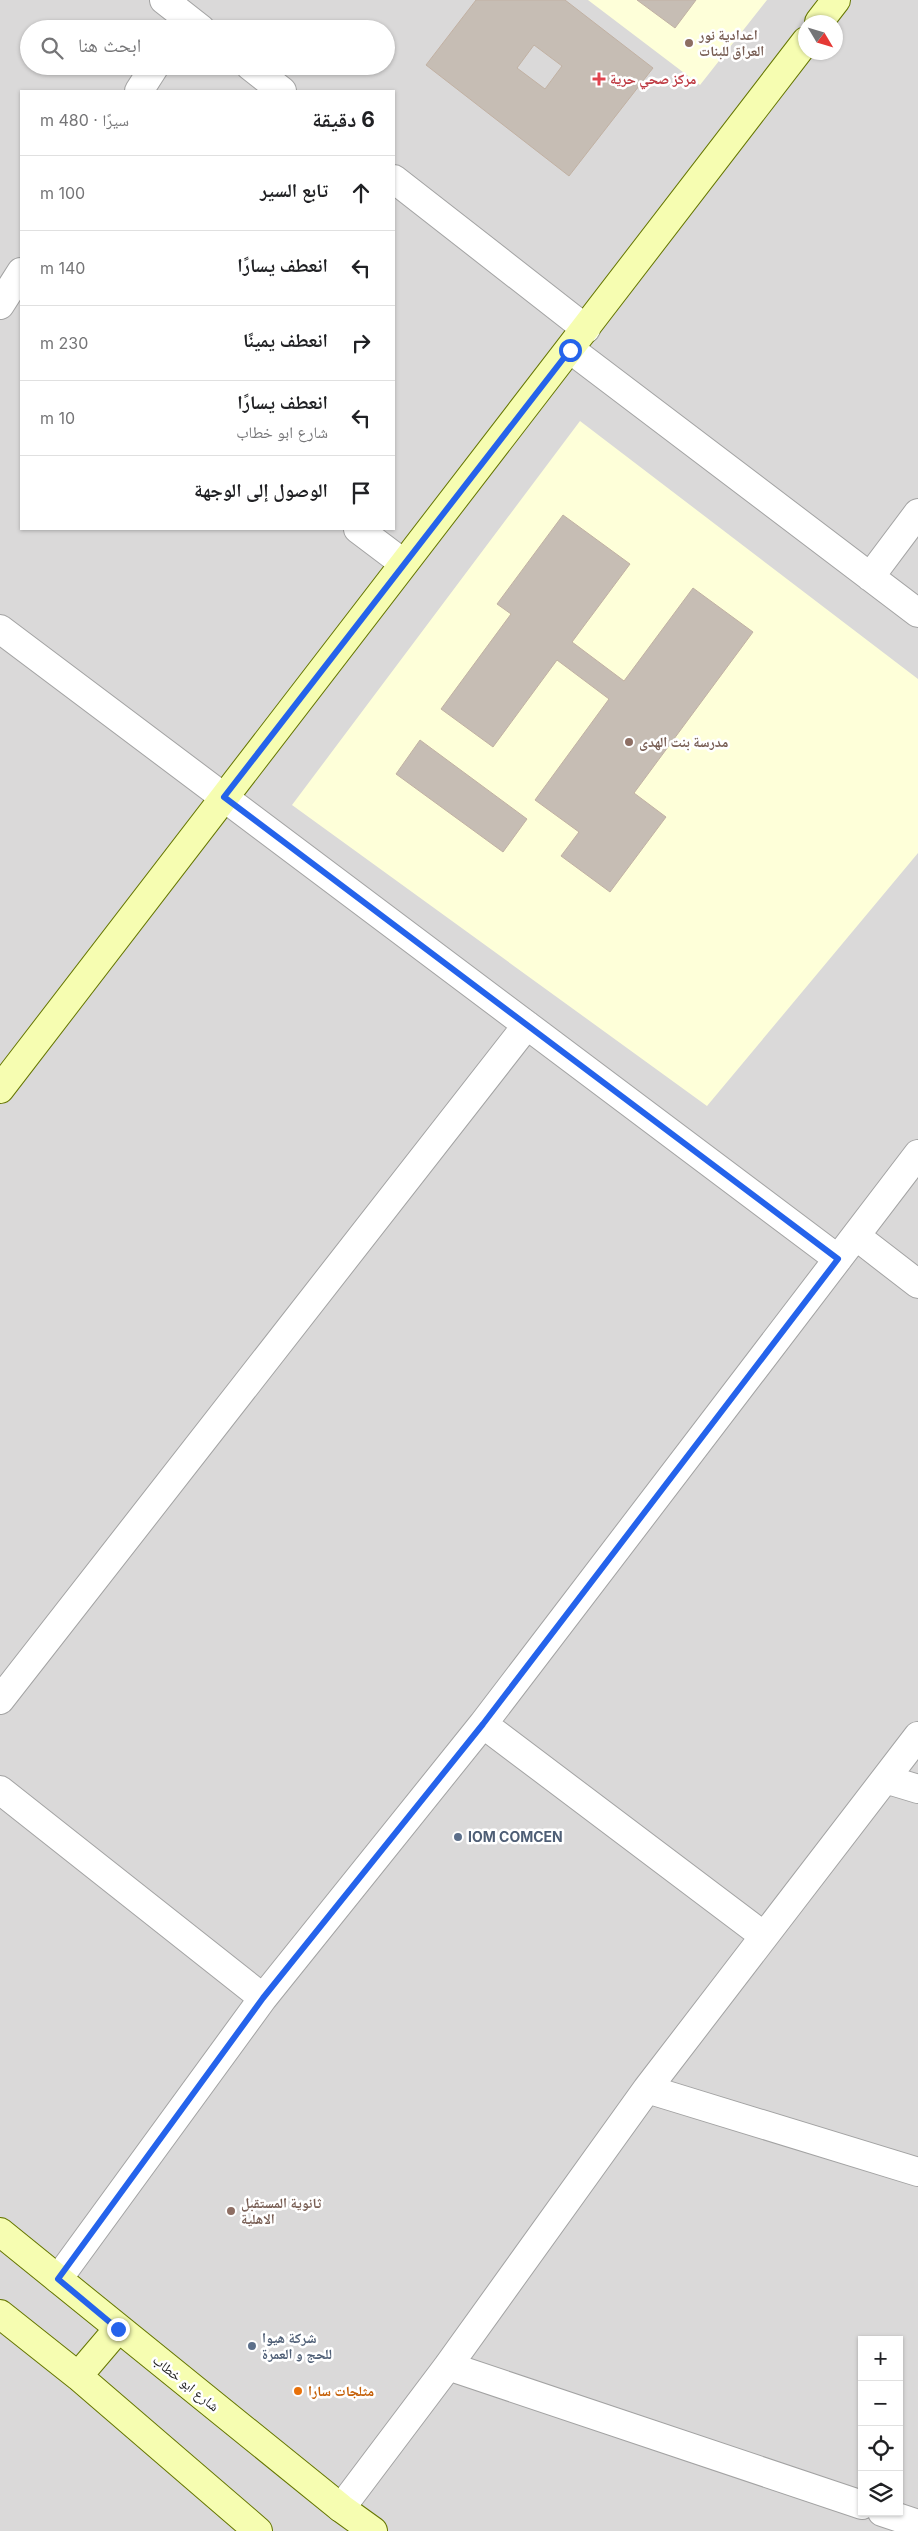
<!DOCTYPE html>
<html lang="ar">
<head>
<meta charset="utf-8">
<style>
  :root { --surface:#fff; --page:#f6f6f6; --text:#202124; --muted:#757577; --line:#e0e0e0 }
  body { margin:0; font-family:Inter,"Noto Naskh Arabic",sans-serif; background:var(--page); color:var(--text); direction:rtl }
  .controls { position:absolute; right:15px; bottom:15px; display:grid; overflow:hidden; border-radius:0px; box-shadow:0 1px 4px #0004 }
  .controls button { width:45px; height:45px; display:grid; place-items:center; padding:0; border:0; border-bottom:1px solid var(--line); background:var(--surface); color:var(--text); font:25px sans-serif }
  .compass { position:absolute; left:798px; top:15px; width:45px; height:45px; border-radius:50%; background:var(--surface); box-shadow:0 1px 4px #0004; rotate:128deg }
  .stop { position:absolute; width:15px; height:15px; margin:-11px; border:4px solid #2563eb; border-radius:50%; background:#fff }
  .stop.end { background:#2563eb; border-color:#fff; box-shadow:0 1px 5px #0008 }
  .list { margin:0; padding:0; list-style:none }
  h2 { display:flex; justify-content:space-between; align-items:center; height:65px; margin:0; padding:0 20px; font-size:21px }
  h2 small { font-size:16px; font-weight:400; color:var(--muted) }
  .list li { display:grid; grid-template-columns:32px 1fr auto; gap:15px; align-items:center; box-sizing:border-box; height:75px; padding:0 20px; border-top:1px solid var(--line) }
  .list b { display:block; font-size:19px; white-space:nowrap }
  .list p { margin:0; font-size:16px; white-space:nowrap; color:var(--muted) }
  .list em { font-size:16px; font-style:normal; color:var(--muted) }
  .icon { flex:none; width:28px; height:28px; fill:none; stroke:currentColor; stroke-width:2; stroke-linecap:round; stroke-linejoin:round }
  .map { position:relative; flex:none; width:918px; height:2531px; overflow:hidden; direction:ltr }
  .search { position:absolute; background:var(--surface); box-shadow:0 1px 4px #0004; left:20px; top:20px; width:375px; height:55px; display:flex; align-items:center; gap:12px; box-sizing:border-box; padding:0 18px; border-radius:28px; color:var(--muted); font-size:19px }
  .panel { position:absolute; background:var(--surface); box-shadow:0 1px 4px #0004; left:20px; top:90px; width:375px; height:440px; border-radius:0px; direction:rtl }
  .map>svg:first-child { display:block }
  .residential { fill:#dad9d9; fill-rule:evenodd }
  .education { fill:#feffd9 }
  .building { fill:#c6bdb4; stroke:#c1b1a3; fill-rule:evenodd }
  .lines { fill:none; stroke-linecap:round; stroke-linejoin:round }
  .street-casing { stroke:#a3a3a3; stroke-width:30 }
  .secondary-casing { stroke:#657600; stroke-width:30 }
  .street { stroke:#fff; stroke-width:28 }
  .secondary { stroke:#f6fdb1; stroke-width:28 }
  .route { stroke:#2563eb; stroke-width:6 }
  .education-dot { fill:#8d6e63; stroke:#fff; stroke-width:2 }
  .health-dot { fill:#e0444e; stroke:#fff; stroke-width:2 }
  .service-dot { fill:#5c6f8a; stroke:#fff; stroke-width:2 }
  .food-dot { fill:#e8710a; stroke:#fff; stroke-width:2 }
  .labels { text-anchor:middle; stroke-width:5; stroke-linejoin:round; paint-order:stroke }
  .education-label { font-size:14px; font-weight:bold; fill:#785e54; stroke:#fff; text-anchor:start }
  .health-label { font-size:14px; font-weight:bold; fill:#be3a42; stroke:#fff; text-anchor:start }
  .service-label { font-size:14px; font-weight:bold; fill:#4e5e75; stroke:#fff; text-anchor:start }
  .street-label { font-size:14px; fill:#1c1c1c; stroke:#fff }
  .food-label { font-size:14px; font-weight:bold; fill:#c56008; stroke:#fff; text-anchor:start }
</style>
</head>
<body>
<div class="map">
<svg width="918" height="2531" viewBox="0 0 918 2531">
  <rect width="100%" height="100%" fill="#eeeae1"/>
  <!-- residential -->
  <path class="residential" d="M0,0h918v2531h-918zM806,22h30v30h-30zM29,29h357v37h-357zM21,91h373v438h-373zM862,2340h37v172h-37z"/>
  <!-- education -->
  <path class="education" d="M588,0h179l-67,85z
    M580,421l338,258v174l-211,253 -415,-301z"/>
  <!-- building -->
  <path class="building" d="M476,0h89l88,68 -84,108 -143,-111zM534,45l28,21 -17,23 -28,-21z
    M637,0h59l-21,28z
    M563,515l67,49 -58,78 52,39 69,-93 60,44 -119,161 32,24 -56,75 -49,-36 18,-24 -44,-32 74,-101 -52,-39 -64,87 -52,-38 70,-95 -14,-10z
    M420,740l107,79 -24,33 -107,-78z"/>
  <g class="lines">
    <defs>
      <path id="street" d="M164,0l37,29
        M250,66l32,25
        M139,91l16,-25
        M394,179l192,150
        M0,305l21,-33
        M570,349l348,264
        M358,529l45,34
        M870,577l48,-64
        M0,629l838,630
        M856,1236l62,48
        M0,1700l527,-675
        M483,1724l281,212
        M885,1779l33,10
        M0,1790l263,208
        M647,2089l271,83
        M58,2279l205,-281 220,-274 435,-570
        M448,2366l414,139
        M341,2508l107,-142 199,-277 271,-353
        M882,2512l36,12"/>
      <path id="secondary" d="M819,22l17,-22
        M0,1089l806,-1048
        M0,2232l341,276 32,23
        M0,2314l78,62 180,155
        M78,2376l40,-47"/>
    </defs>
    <!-- street casing -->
    <use href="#street" class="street-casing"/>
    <!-- secondary casing -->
    <use href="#secondary" class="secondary-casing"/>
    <!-- street -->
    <use href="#street" class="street"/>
    <!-- secondary -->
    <use href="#secondary" class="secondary"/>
  </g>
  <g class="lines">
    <!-- route -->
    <path class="route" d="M118,2329l-60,-50 205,-281 220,-274 355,-465 -614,-462 346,-447"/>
  </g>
  <!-- markers -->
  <g class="education-dot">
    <circle cx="689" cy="43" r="5"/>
    <circle cx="629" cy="742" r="5"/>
    <circle cx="231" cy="2211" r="5"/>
  </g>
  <path class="health-dot" d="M596.5 71.5h5v5h5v5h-5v5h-5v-5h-5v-5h5z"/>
  <g class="service-dot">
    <circle cx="458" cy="1837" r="5"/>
    <circle cx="252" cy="2346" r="5"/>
  </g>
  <circle class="food-dot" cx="298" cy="2391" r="5"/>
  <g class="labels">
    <!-- education labels -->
    <g class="education-label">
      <text x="699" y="40">اعدادية نور<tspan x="699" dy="16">العراق للبنات</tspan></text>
      <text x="639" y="747">مدرسة بنت الهدی</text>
      <text x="241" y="2208">ثانوية المستقبل<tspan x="241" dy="16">الاهلية</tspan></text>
    </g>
    <!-- health labels -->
    <g class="health-label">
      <text x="610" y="84">مركز صحي حرية</text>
    </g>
    <!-- service labels -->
    <g class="service-label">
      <text x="468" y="1842">IOM COMCEN</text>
      <text x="262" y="2343">شركة هيوا<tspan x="262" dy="16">للحج و العمرة</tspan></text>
    </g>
    <!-- street labels -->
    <g class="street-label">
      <text transform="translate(186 2383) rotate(39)" y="5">شارع ابو خطاب</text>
    </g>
    <!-- food labels -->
    <g class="food-label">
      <text x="308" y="2396">مثلجات سارا</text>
    </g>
  </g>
</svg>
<div class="controls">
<button>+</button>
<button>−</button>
<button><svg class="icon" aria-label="locate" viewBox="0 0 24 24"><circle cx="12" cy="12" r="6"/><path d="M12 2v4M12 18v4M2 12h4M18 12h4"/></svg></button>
<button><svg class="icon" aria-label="layers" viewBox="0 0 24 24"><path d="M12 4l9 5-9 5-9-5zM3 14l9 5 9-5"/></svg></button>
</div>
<svg class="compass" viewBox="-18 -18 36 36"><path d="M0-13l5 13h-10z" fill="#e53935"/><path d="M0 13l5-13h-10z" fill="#757577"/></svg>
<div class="stop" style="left:570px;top:350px"></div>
<div class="stop end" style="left:118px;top:2329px"></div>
<div class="search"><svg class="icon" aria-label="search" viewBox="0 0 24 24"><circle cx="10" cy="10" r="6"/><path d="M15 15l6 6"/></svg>ابحث هنا</div>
<section class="panel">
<h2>6 دقيقة<small>سيرًا · 480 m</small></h2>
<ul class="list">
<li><svg class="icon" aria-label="ahead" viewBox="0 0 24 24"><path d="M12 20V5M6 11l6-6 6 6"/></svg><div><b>تابع السير</b></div><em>100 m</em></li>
<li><svg class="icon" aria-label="left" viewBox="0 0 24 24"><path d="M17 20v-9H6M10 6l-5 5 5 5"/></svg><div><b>انعطف يسارًا</b></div><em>140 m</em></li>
<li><svg class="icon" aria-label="right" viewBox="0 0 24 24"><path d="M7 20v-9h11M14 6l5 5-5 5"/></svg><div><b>انعطف يمينًا</b></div><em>230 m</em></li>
<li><svg class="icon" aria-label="left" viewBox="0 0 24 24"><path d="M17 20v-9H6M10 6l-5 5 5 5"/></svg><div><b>انعطف يسارًا</b><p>شارع ابو خطاب</p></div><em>10 m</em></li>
<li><svg class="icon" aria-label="arrive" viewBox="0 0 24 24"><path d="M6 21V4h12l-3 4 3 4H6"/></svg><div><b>الوصول إلى الوجهة</b></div></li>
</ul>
</section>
</div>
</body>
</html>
